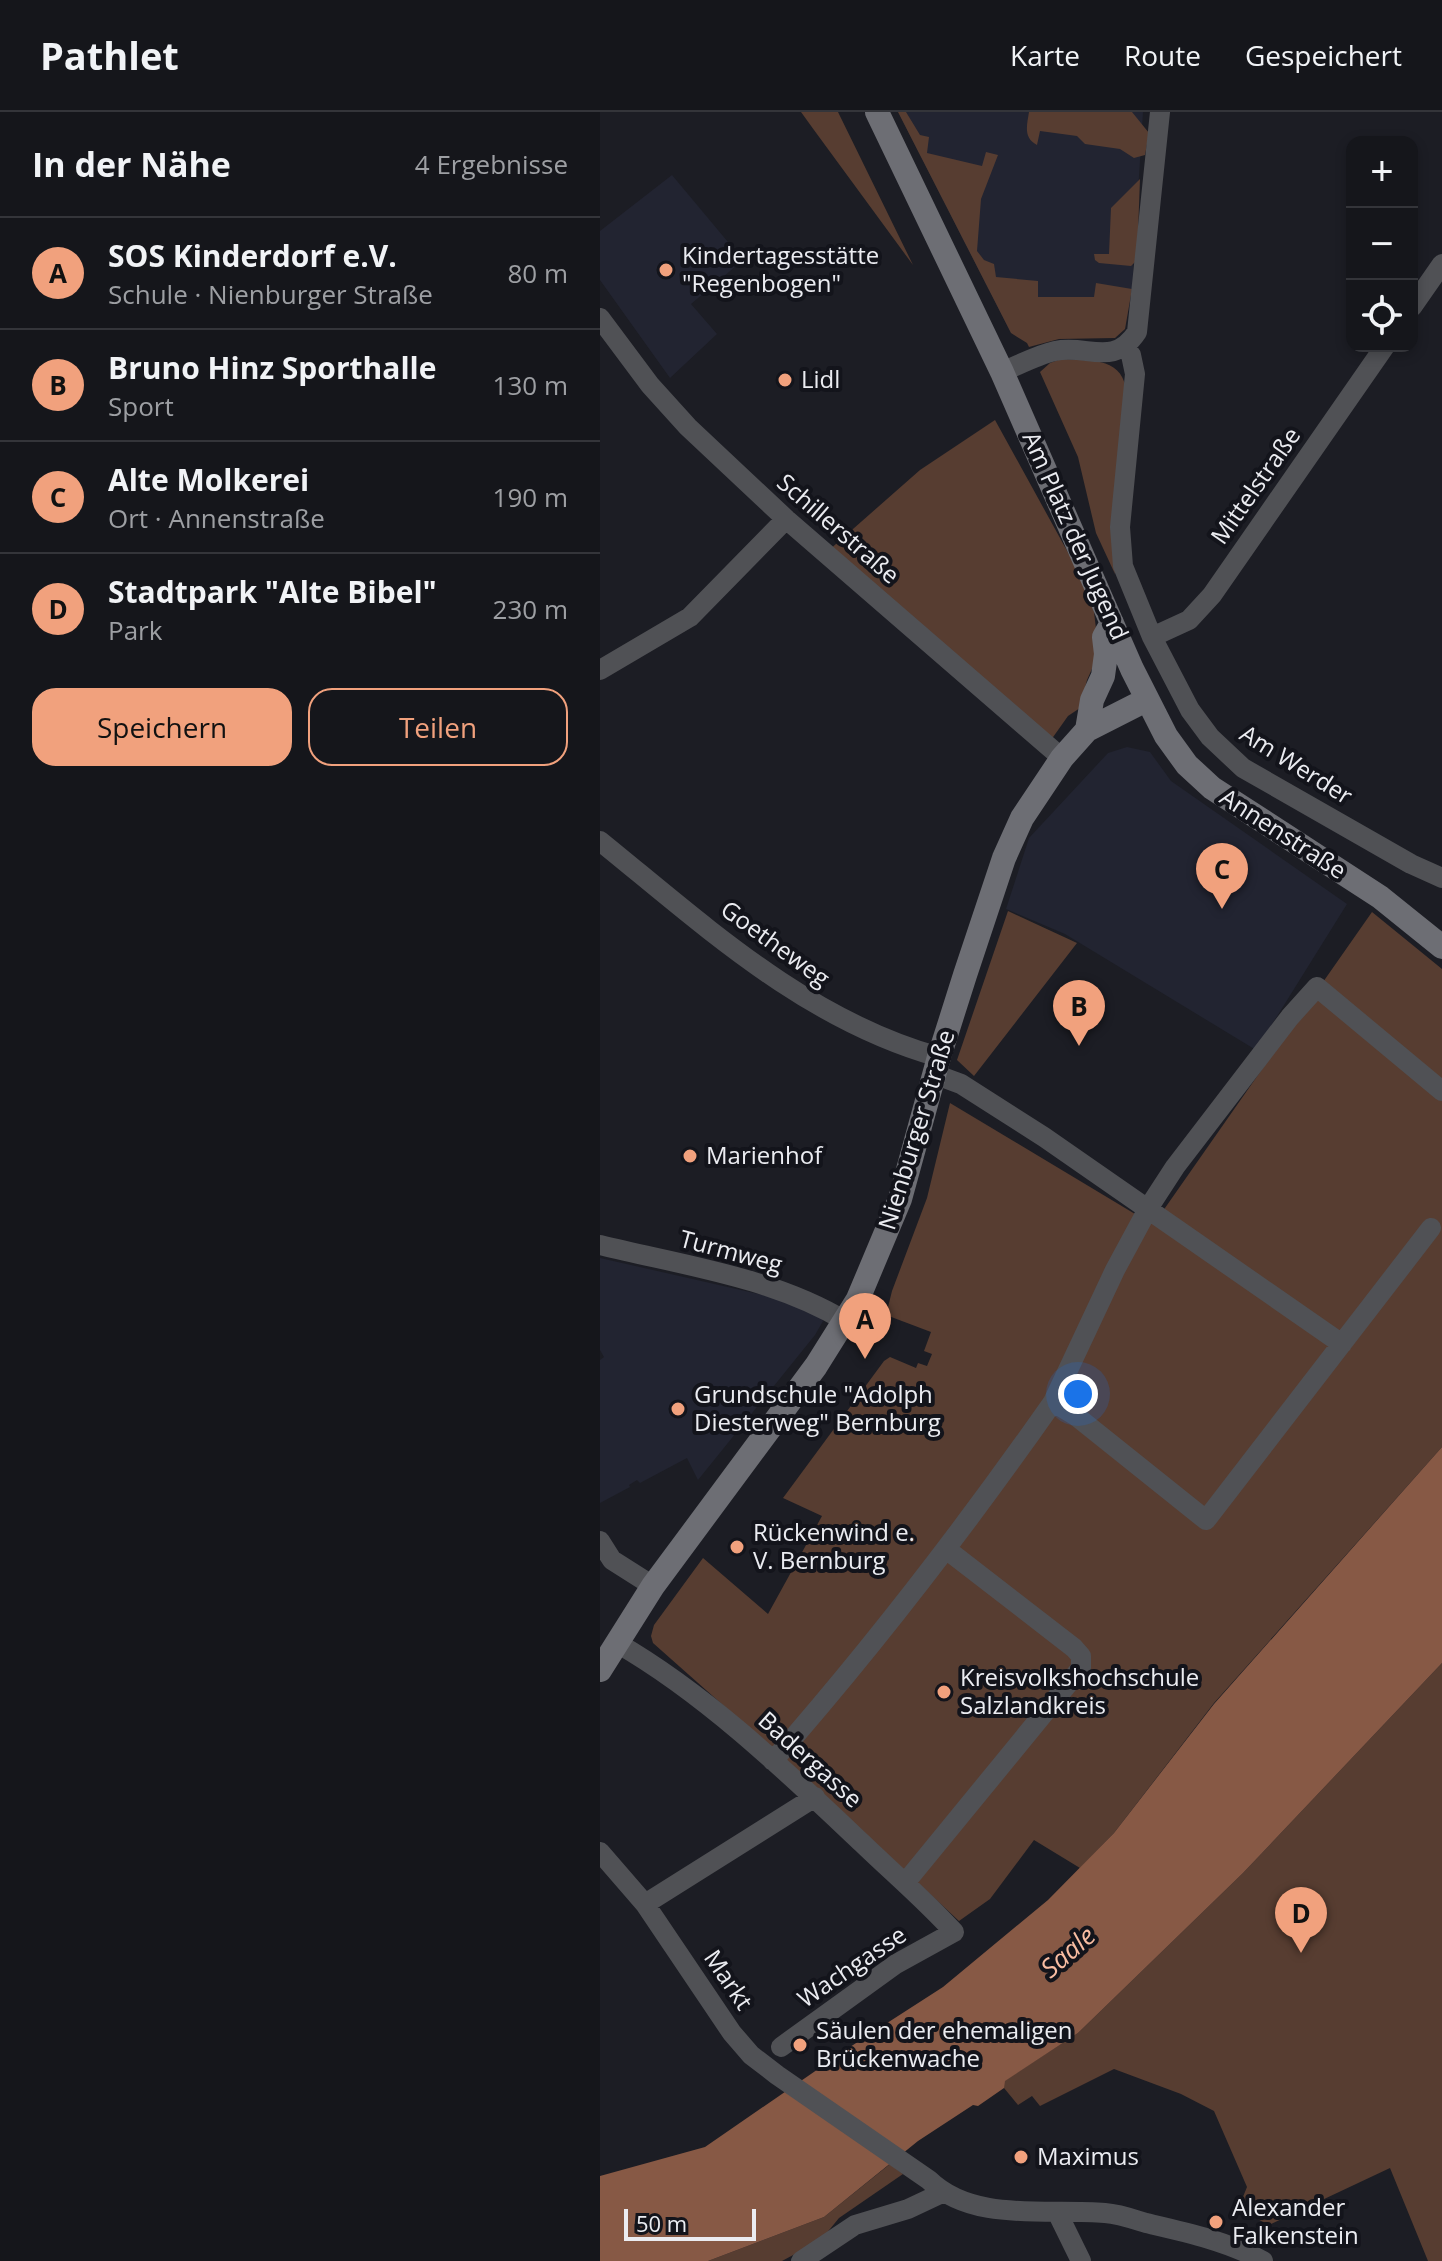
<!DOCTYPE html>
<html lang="de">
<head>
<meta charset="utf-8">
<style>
  :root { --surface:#15161b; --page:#222328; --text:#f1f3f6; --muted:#9d9fa3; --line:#34353a; --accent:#f1a17d }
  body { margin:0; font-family:"Open Sans",sans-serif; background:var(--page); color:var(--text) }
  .controls { position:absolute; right:24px; top:24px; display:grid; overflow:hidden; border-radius:16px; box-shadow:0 4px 12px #0003 }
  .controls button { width:72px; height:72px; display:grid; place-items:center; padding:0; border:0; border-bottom:2px solid var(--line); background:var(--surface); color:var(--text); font:40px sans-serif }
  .scale { position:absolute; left:24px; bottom:20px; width:132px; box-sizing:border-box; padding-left:8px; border:4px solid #ebecf1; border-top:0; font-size:22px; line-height:28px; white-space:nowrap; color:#ebecf1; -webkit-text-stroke:6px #13141b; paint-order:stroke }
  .you { position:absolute; left:478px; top:1282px; width:28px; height:28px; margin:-20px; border:6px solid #fff; border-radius:50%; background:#1a73e8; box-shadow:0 0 0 12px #1a73e833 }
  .badge { display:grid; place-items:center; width:52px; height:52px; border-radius:50%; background:var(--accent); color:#111; font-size:26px; font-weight:700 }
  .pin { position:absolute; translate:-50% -66px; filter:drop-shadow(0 2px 4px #0008) }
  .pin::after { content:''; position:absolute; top:42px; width:28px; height:24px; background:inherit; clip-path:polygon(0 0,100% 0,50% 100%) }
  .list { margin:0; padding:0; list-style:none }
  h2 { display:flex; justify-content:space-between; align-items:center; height:104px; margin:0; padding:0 32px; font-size:34px }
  h2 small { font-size:26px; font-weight:400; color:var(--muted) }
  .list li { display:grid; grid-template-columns:52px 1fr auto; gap:24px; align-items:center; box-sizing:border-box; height:112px; padding:0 32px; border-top:2px solid var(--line) }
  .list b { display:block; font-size:30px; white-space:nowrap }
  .list p { margin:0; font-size:26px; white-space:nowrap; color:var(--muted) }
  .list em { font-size:26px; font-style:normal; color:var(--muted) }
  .actions { display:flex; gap:16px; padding:24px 32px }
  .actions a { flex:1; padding:18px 0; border:2px solid var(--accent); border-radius:24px; text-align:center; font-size:28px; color:var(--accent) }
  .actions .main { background:var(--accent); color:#111 }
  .icon { flex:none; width:44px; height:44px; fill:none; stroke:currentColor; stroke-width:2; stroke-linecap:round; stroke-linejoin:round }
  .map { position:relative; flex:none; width:842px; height:2149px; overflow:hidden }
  header { display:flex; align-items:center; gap:48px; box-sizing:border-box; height:112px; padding:0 40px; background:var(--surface); border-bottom:2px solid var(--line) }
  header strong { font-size:38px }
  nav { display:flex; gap:44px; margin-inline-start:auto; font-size:28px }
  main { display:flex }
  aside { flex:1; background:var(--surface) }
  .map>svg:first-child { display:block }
  .built { fill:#222431 }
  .green { fill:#573d31 }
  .water { fill:#875945 }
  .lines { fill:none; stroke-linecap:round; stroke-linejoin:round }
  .street { stroke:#505155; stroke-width:20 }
  .secondary { stroke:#6d6e74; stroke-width:24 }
  .poi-dot { fill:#f1a17d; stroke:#13141b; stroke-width:3 }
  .labels { text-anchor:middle; stroke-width:8; stroke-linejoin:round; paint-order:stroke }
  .poi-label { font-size:24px; fill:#ebecf1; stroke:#13141b; text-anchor:start }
  .street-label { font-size:24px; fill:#ebecf1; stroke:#13141b }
  .water-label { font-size:26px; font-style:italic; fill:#f9bda2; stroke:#13141b }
</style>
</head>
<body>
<header>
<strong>Pathlet</strong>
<nav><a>Karte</a><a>Route</a><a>Gespeichert</a></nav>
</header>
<main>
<aside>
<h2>In der Nähe<small>4 Ergebnisse</small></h2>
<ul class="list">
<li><span class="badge">A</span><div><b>SOS Kinderdorf e.V.</b><p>Schule · Nienburger Straße</p></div><em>80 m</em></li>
<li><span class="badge">B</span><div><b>Bruno Hinz Sporthalle</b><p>Sport</p></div><em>130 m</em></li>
<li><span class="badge">C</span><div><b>Alte Molkerei</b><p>Ort · Annenstraße</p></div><em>190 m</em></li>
<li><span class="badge">D</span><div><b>Stadtpark &quot;Alte Bibel&quot;</b><p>Park</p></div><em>230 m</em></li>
</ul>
<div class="actions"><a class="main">Speichern</a><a>Teilen</a></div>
</aside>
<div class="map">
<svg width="842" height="2149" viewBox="0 0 842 2149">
  <rect width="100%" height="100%" fill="#1c1d24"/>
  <!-- built -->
  <path class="built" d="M298,0h245l-11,177 -7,40 -114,4z
    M72,63l71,85 -52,44 26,30 -47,44 -70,-98v-49z
    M527,635l23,5 21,29 176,123 -91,146 -191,-116 -59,-25 23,-71 79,-85z
    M0,1146l203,46 19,9 1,8 -8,14 -117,145 -11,-22 -47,25 -3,-3 -8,5 1,2 -30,16v-143l4,-3 -4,-7z"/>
  <!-- green -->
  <path class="green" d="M201,0h37l75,153 -99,-135z
    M298,0h8l14,23 9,2 -2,16 55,13 4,-14 12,3 -17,44 -4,52 7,9 10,4 2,13 42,4v16h56l2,-14 36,6 -7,40 -10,9 -56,1 -30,8 -2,-4 -16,-10z
    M429,0h103l17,21 -4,22 -11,3 -14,-9 -35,-5 -8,-8 -37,-5 -3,14c-14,-7 -10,-20 -8,-33z
    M540,67l-3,81 -6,6 -32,-3 -4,-3 -1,-6h15l2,-46z
    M461,247c26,2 59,-3 65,29l-14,151 3,35 -19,-41 -18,-76 -38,-85 10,-9z
    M395,308l92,167 6,17 6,49 -12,27 -7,28 -12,8 -17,24 -223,-189 92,-81z
    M408,799l69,32 -103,133 -17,-16z
    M772,800l70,57v478l-228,256 -100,130 -34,35 -46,-28 -44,59 -31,22 -147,-137 -159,-141 -2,-7 3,-11 49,-67 65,56 54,-98 -39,-18 101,-137 6,-4 26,11 2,-5 9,3 5,-12 -8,-3 7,-19 -45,-17 6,-24 35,-93 23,-95 200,120 8,-5z
    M842,1551v598h-14l-38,-93 -121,57 -31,-16 9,-22 -33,-76 -33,-17 -67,-25 -74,37 -8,-10 -14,9 -14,-17v-7l74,-48 165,-160z
    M290,2052l13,10 -64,44 -18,22 -39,21h-74l116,-44z"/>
  <!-- water -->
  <path class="water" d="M842,1335v216l-199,210 -165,160 -73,48 -1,7 -26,18 -5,-1 -55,36 -94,76 -116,44h-108v-85l105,-29 148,-102 90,-58 105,-87 66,-67 100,-129z"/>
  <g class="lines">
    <!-- street -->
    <path class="street" d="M812,195l30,-43
      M0,206l50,67 38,42 98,92 276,239
      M524,235l7,8 4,19 -15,153 3,39 29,71 38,73 20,27 33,31 168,96 31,14
      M402,260c17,-7 35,-17 53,-21 33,-7 58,17 82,-19l23,-220
      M552,525l37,-17 23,-25 173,-249
      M0,558l90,-53 96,-98
      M0,729c105,85 206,179 339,216
      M334,962l27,10 83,53 298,207
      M0,1133c81,20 172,32 245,76
      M453,1290l62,-132 34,-63 26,-40 115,-150 27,-30 125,104
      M0,1429l12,19 41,26
      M17,1531c89,51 171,130 245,200 31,30 63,57 92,89l-58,32 -115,83
      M173,1649c100,-114 193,-235 280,-359l23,14 130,104 225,-292
      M0,1740l45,52 87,129 19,22 26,20 152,105c44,43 119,28 176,33 14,1 28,6 41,10 39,9 81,18 117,38
      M305,1771l176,-215v-12l-7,-8 -128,-99
      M45,1792l170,-107
      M457,2100l24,49
      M201,2149l54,-36 53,-16 34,-16"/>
    <!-- secondary -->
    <path class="secondary" d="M277,0l125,260 130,297 34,67 21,29 25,23 168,109 62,50
      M487,618l5,-30 11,-24 3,-22 -2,-17 8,-14
      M0,1558l53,-84 163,-220 42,-67 42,-100 39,-142 26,-82 39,-117 18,-40 40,-60 25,-28 59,-30"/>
  </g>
  <!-- markers -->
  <g class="poi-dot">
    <circle cx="66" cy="158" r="8"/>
    <circle cx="185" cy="268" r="8"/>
    <circle cx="90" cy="1044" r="8"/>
    <circle cx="78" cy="1297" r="8"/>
    <circle cx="137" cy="1435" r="8"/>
    <circle cx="344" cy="1580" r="8"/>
    <circle cx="200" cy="1933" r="8"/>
    <circle cx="421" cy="2045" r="8"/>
    <circle cx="616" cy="2110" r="8"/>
  </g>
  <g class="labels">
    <!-- poi labels -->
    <g class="poi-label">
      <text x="82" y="152">Kindertagesstätte<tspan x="82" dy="28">"Regenbogen"</tspan></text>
      <text x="201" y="276">Lidl</text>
      <text x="106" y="1052">Marienhof</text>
      <text x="94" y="1291">Grundschule "Adolph<tspan x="94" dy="28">Diesterweg" Bernburg</tspan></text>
      <text x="153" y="1429">Rückenwind e.<tspan x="153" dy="28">V. Bernburg</tspan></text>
      <text x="360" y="1574">Kreisvolkshochschule<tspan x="360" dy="28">Salzlandkreis</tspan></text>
      <text x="216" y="1927">Säulen der ehemaligen<tspan x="216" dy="28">Brückenwache</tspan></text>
      <text x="437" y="2053">Maximus</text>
      <text x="632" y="2104">Alexander<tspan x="632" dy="28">Falkenstein</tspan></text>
    </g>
    <!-- street labels -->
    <g class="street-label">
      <text transform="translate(656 374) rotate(-55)" y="8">Mittelstraße</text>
      <text transform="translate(238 417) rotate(41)" y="8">Schillerstraße</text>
      <text transform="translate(475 424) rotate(66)" y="8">Am Platz der Jugend</text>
      <text transform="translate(696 653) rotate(32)" y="8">Am Werder</text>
      <text transform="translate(683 722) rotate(33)" y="8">Annenstraße</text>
      <text transform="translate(175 832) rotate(36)" y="8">Goetheweg</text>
      <text transform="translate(317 1018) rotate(-73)" y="8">Nienburger Straße</text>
      <text transform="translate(131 1140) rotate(15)" y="8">Turmweg</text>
      <text transform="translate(210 1648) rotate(42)" y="8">Badergasse</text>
      <text transform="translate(252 1855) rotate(-34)" y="8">Wachgasse</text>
      <text transform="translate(128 1868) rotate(56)" y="8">Markt</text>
    </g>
    <!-- water labels -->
    <g class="water-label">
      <text transform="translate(468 1840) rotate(-41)" y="9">Saale</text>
    </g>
  </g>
</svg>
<div class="controls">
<button>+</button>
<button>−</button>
<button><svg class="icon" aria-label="locate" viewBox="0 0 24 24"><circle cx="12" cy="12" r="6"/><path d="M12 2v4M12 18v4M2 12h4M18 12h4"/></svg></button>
</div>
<div class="scale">50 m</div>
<div class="you"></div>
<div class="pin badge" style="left:265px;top:1247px">A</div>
<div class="pin badge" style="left:479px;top:934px">B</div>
<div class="pin badge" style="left:622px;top:797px">C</div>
<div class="pin badge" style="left:701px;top:1841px">D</div>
</div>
</main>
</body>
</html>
